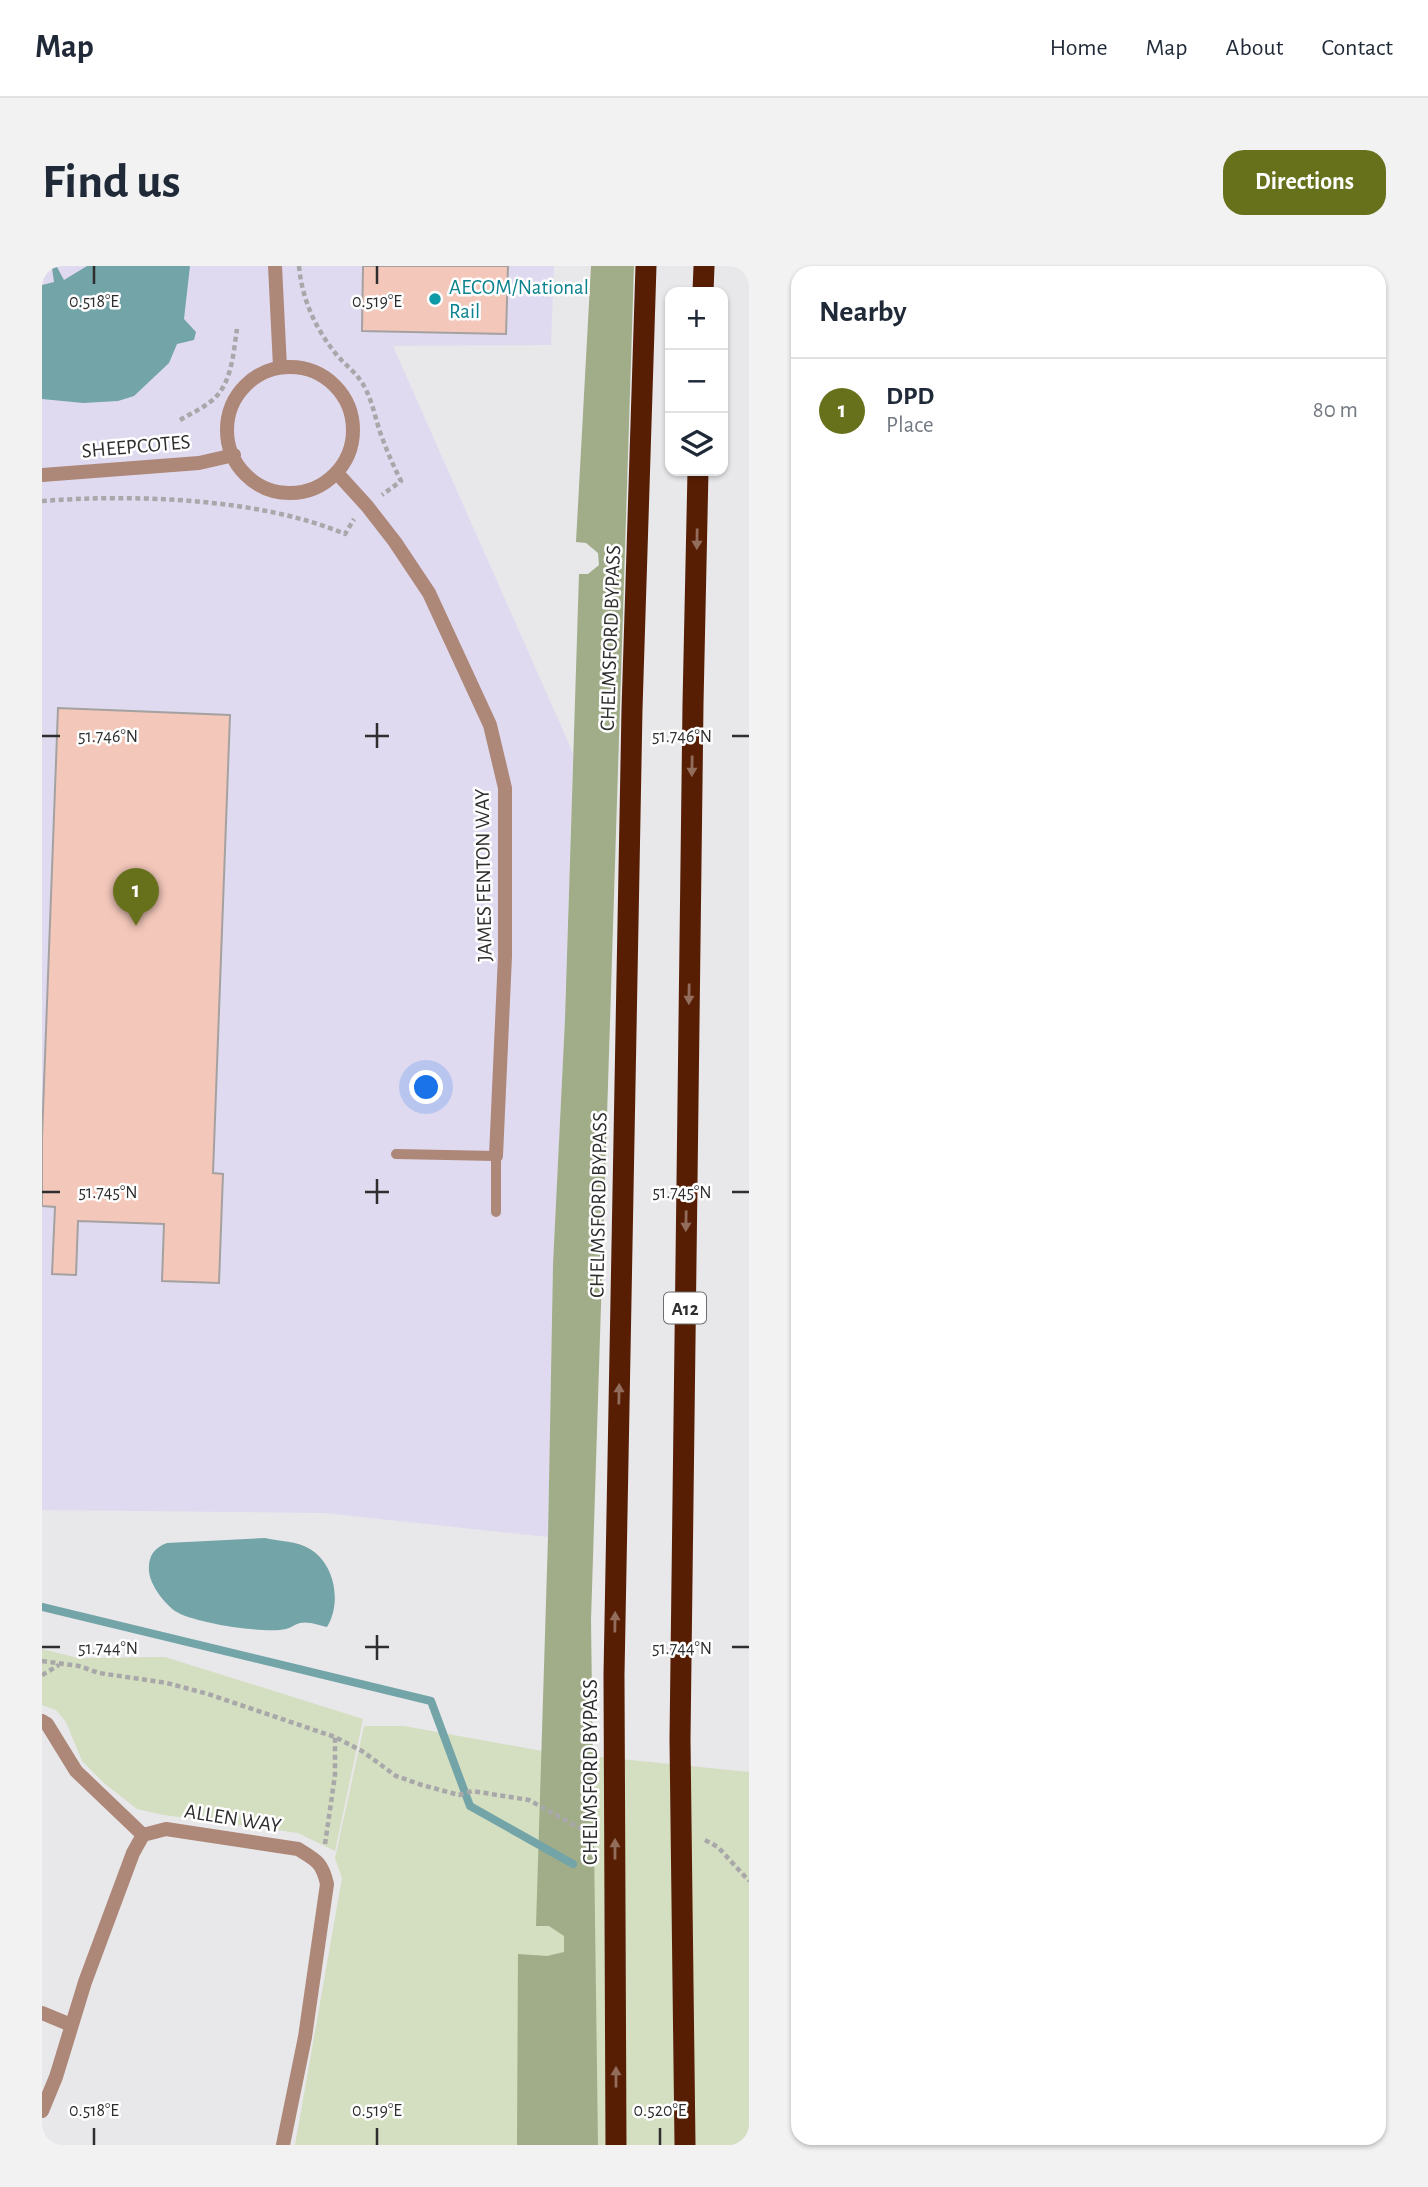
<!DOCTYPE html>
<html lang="en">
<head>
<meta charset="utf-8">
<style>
  :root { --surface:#fff; --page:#f2f2f3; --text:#1f2937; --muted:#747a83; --line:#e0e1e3; --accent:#67711b }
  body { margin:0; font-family:"Alegreya Sans",sans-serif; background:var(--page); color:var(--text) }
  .controls { position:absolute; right:21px; top:21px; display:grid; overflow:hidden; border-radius:14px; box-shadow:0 2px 5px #0004 }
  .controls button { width:63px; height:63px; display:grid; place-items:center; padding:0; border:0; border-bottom:2px solid var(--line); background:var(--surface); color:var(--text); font:35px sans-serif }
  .you { position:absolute; left:385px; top:822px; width:24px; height:24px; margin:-18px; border:5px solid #fff; border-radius:50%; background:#1a73e8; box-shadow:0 0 0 10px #1a73e833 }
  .badge { display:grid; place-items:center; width:46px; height:46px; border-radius:50%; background:var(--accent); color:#fff; font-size:23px; font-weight:700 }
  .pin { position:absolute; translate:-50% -58px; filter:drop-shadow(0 2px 4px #0008) }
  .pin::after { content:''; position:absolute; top:37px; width:24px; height:21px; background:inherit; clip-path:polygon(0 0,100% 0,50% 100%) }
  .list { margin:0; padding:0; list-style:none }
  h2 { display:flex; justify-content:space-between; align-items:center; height:91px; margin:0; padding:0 28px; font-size:30px }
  h2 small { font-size:23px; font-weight:400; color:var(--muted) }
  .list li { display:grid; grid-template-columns:46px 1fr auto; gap:21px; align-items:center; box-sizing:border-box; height:105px; padding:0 28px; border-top:2px solid var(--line) }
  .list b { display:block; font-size:26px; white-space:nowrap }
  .list p { margin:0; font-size:23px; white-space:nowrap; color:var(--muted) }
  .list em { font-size:23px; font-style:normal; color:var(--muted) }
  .icon { flex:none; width:38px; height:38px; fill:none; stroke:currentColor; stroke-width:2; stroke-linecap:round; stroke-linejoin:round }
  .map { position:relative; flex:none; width:707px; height:1879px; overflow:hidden; border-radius:21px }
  header { display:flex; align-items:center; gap:42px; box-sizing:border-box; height:98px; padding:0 35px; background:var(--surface); border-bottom:2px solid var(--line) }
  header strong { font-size:33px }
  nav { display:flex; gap:38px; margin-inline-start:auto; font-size:24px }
  .intro { display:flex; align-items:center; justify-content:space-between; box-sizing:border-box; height:168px; padding:0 42px }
  h1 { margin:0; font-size:49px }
  .button { padding:18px 32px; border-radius:21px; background:var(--accent); color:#fff; font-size:24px; font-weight:700 }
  main { display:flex; gap:42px; padding:0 42px }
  aside { flex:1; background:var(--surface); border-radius:21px; box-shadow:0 2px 5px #0004 }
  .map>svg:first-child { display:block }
  .commercial { fill:#e0daf0 }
  .green { fill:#d4dec0 }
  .forest { fill:#a1ad88 }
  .water { fill:#72a4a8 }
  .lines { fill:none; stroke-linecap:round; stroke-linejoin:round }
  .stream { stroke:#72a4a8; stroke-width:8 }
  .building { fill:#f3c7ba; stroke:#a5a1a0; stroke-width:2 }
  .path { stroke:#a8a7a9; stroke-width:4.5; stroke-dasharray:5 3.5; stroke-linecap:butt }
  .lane { stroke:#ad8778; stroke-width:10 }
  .street { stroke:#ad8778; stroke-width:14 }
  .highway { stroke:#571e04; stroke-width:21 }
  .oneway { fill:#926d5c }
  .ticks { fill:none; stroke:#2e2e2f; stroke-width:2.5 }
  .culture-dot { fill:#0f9aa8; stroke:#fff; stroke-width:2.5 }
  .labels { text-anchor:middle; stroke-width:5; stroke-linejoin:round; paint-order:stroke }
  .shield { fill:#fff; stroke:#6d6d6d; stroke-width:2 }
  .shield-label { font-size:19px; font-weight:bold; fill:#2e2e2f }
  .culture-label { font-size:21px; fill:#0d838f; stroke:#fff; text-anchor:start }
  .street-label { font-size:21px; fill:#2e2e2f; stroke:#fff }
  .ticks-label { font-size:18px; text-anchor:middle; fill:#2e2e2f; stroke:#fff; stroke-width:5; stroke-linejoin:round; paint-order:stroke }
</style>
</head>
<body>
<header>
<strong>Map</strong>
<nav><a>Home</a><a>Map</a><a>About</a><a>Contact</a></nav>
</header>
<div class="intro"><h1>Find us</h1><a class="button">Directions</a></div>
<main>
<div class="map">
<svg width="707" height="1879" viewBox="0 0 707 1879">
  <rect width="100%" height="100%" fill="#e8e7ea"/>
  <!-- commercial -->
  <path class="commercial" d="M0,0h512l-3,79 -158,1 180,407 -8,266 -12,245 -5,273 -224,-24 -282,-3z"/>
  <!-- green -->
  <path class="green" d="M0,1383l36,9 87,-1 198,62 -28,132 -37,-18 -134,-18 -27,-6 -32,-25 -23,-23 -16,-39 -10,-12 -14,-5z
    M322,1460h40l138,25 207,21v373h-454l47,-267 -7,-20z"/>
  <!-- forest -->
  <path class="forest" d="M549,0h43l-43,1354 7,525h-81l1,-191 29,2 17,-4v-16l-15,-10h-13l12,-389 5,-273 12,-245 14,-445h9l11,-9 -1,-12 -12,-10 -10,-1z"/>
  <!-- water -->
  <path class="water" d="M45,0h103l-6,53 12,13 -2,8 -17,4 -8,19 -35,33 -16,5 -35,2 -41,-4v-114l12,-3 -2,-14 5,-1 7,13z
    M223,1272c12,3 27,3 39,8 30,12 39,55 23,81 -8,-2 -19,-6 -27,-4 -5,1 -9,5 -14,6 -22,5 -93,-6 -111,-18 -11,-8 -25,-26 -26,-40 -1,-15 5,-23 18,-28z"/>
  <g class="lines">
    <!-- stream -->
    <path class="stream" d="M0,1341l389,94 39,105 103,58"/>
  </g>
  <!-- building -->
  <path class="building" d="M321,0h145l-2,68 -144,-3z
    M16,442l172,7 -17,458 10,1 -4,109 -57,-2 2,-57 -86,-3 -2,54 -24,-1 3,-67 -13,-1v-69z"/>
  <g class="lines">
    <!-- path -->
    <path class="path" d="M257,0c3,33 16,62 37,88 9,11 21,19 28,32 8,14 11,31 16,46 6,17 13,33 21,49l-19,14
      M138,154c10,-6 21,-11 30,-18 22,-16 23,-48 27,-73
      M0,235c92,-7 218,-3 303,33l9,-15
      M0,1395l37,5 20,7 68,10 41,11 127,43 27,14 34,25 26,9 37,10 13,-4 57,9 52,29
      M0,1409l17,-10
      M663,1574l13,7 31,34
      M283,1578l10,-69v-38"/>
    <!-- lane -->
    <path class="lane" d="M354,888l100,2v56"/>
    <!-- street -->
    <path class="street" d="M233,0l5,101
      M185 164a63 63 0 1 1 126 0a63 63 0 1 1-126 0Z
      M295,207l30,33 28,36 34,51 61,132 15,63v168l-9,200
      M0,209l157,-12 35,-8
      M0,1455l5,3 29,47 67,64
      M0,1747l29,12
      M0,1845l14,-34 29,-95 48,-129 10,-18 23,-6 132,20c18,11 24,13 29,35l-22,153 -22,108"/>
    <!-- highway -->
    <path class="highway" d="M661,26l1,-26
      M574,1879l-2,-470 18,-966 14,-443
      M643,1879l-5,-406 13,-1035 5,-233"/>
  </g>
  <!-- one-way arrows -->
  <defs><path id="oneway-solid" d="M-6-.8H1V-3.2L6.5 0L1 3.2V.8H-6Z" transform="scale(1.75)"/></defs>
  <g class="oneway">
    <use href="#oneway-solid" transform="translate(655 273) rotate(91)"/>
    <use href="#oneway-solid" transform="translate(650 500) rotate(91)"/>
    <use href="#oneway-solid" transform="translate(647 728) rotate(91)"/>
    <use href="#oneway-solid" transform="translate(644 955) rotate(91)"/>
    <use href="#oneway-solid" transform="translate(577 1128) rotate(-89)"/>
    <use href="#oneway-solid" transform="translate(573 1356) rotate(-89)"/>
    <use href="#oneway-solid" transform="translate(573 1583) rotate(-90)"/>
    <use href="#oneway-solid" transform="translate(574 1811) rotate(-90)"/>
  </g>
  <!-- ticks -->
  <path class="ticks" d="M52,0v18M335,0v18M335,457v25M0,470h18M323,470h24M690,470h17M335,913v25M0,926h18M323,926h24M690,926h17M335,1369v25M0,1381h18M323,1381h24M690,1381h17M52,1862v17M335,1862v17M618,1862v17"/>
  <!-- markers -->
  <circle class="culture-dot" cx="393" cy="33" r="7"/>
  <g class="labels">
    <!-- shield labels -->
    <rect class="shield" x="622" y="1026.5" width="42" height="31" rx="5"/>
    <g class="shield-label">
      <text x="643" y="1049">A12</text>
    </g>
    <!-- culture labels -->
    <g class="culture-label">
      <text x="407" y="28">AECOM/National<tspan x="407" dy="24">Rail</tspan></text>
    </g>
    <!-- street labels -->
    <g class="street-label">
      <text transform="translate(94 180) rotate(-5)" y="7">SHEEPCOTES</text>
      <text transform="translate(568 372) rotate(-88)" y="7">CHELMSFORD BYPASS</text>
      <text transform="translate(441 609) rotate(-91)" y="7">JAMES FENTON WAY</text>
      <text transform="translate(556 939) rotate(-89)" y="7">CHELMSFORD BYPASS</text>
      <text transform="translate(548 1506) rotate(-90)" y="7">CHELMSFORD BYPASS</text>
      <text transform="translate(191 1552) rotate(9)" y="7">ALLEN WAY</text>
    </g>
  </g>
  <g class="ticks-label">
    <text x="52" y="41">0.518°E</text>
    <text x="335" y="41">0.519°E</text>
    <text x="66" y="476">51.746°N</text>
    <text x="640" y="476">51.746°N</text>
    <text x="66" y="932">51.745°N</text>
    <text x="640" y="932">51.745°N</text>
    <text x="66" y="1388">51.744°N</text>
    <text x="640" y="1388">51.744°N</text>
    <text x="52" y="1850">0.518°E</text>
    <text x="335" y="1850">0.519°E</text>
    <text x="618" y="1850">0.520°E</text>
  </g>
</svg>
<div class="controls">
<button>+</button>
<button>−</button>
<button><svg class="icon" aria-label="layers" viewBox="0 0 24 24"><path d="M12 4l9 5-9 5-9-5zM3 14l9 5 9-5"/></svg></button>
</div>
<div class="you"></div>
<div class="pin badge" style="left:94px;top:660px">1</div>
</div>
<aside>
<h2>Nearby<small></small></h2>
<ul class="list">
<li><span class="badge">1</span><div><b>DPD</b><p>Place</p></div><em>80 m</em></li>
</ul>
</aside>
</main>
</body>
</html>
